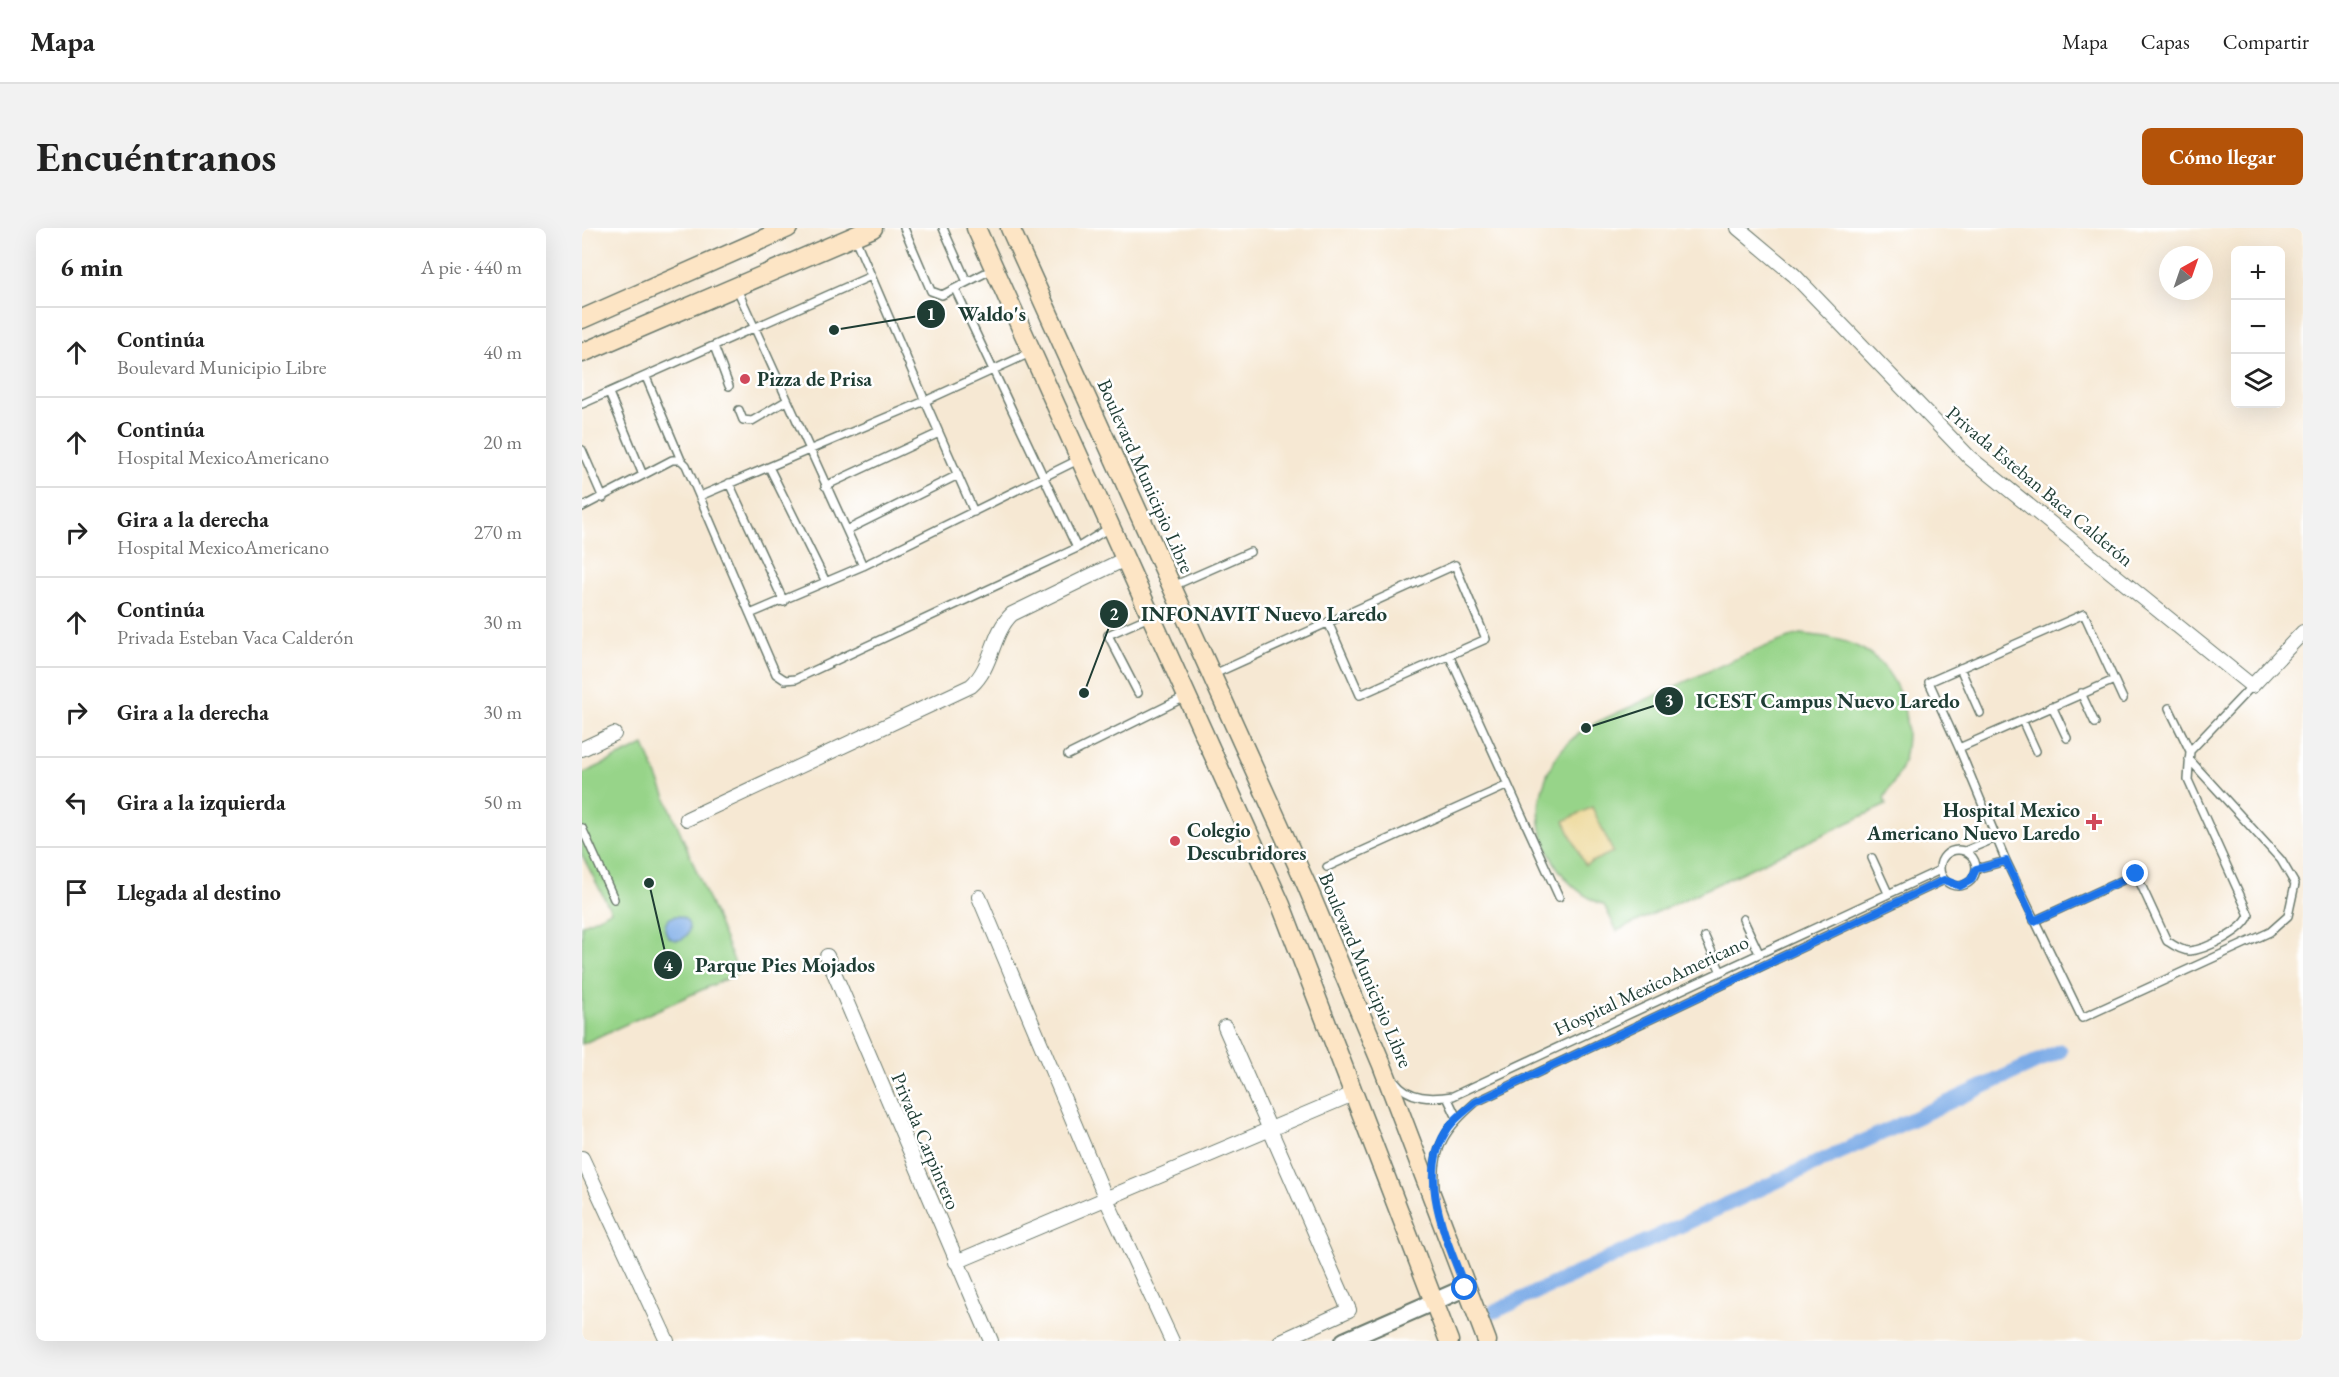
<!DOCTYPE html>
<html lang="es">
<head>
<meta charset="utf-8">
<style>
  :root { --surface:#fff; --page:#f2f2f2; --text:#222; --muted:#767676; --line:#e0e0e0; --accent:#b45309 }
  body { margin:0; font-family:"EB Garamond",serif; background:var(--page); color:var(--text) }
  .controls { position:absolute; right:18px; top:18px; display:grid; overflow:hidden; border-radius:9px; box-shadow:0 6px 24px #0002 }
  .controls button { width:54px; height:54px; display:grid; place-items:center; padding:0; border:0; border-bottom:2px solid var(--line); background:var(--surface); color:var(--text); font:30px sans-serif }
  .compass { position:absolute; left:1577px; top:18px; width:54px; height:54px; border-radius:50%; background:var(--surface); box-shadow:0 6px 24px #0002; rotate:40deg }
  .stop { position:absolute; width:18px; height:18px; margin:-14px; border:4px solid #1a73e8; border-radius:50%; background:#fff }
  .stop.end { background:#1a73e8; border-color:#fff; box-shadow:0 2px 6px #0008 }
  .list { margin:0; padding:0; list-style:none }
  h2 { display:flex; justify-content:space-between; align-items:center; height:78px; margin:0; padding:0 24px; font-size:26px }
  h2 small { font-size:20px; font-weight:400; color:var(--muted) }
  .list li { display:grid; grid-template-columns:39px 1fr auto; gap:18px; align-items:center; box-sizing:border-box; height:90px; padding:0 24px; border-top:2px solid var(--line) }
  .list b { display:block; font-size:22px; white-space:nowrap }
  .list p { margin:0; font-size:20px; white-space:nowrap; color:var(--muted) }
  .list em { font-size:20px; font-style:normal; color:var(--muted) }
  .icon { flex:none; width:33px; height:33px; fill:none; stroke:currentColor; stroke-width:2; stroke-linecap:round; stroke-linejoin:round }
  .map { position:relative; flex:none; width:1721px; height:1113px; overflow:hidden; border-radius:9px }
  header { display:flex; align-items:center; gap:36px; box-sizing:border-box; height:84px; padding:0 30px; background:var(--surface); border-bottom:2px solid var(--line) }
  header strong { font-size:28px }
  nav { display:flex; gap:33px; margin-inline-start:auto; font-size:21px }
  .intro { display:flex; align-items:center; justify-content:space-between; box-sizing:border-box; height:144px; padding:0 36px }
  h1 { margin:0; font-size:42px }
  .button { padding:15px 27px; border-radius:9px; background:var(--accent); color:#fff; font-size:21px; font-weight:700 }
  main { display:flex; gap:36px; padding:0 36px }
  aside { flex:1; background:var(--surface); border-radius:9px; box-shadow:0 6px 24px #0002 }
  .map>svg:first-child { display:block }
  .green { fill:#97d489; stroke:#5b885e; stroke-width:1.5 }
  .sand { fill:#eeda9e; stroke:#868c69; stroke-width:1.5 }
  .water { fill:#7dace7; stroke:#4e748e; stroke-width:1.5 }
  .lines { fill:none; stroke-linecap:round; stroke-linejoin:round }
  .canal { stroke:#7dace7; stroke-width:15 }
  .service-casing { stroke:#6a796c; stroke-width:10 }
  .minor-casing { stroke:#6a796c; stroke-width:16 }
  .tertiary-casing { stroke:#6a796c; stroke-width:20 }
  .secondary-casing { stroke:#6a796c; stroke-width:21 }
  .service { stroke:#fff; stroke-width:7 }
  .minor { stroke:#fff; stroke-width:14 }
  .tertiary { stroke:#fff; stroke-width:16 }
  .secondary { stroke:#fde5c5; stroke-width:18 }
  .route { stroke:#1a73e8; stroke-width:8 }
  .poi-dot { fill:#d1495b; stroke:#fff; stroke-width:2 }
  .labels { text-anchor:middle; stroke-width:5; stroke-linejoin:round; paint-order:stroke }
  .poi-label { font-size:20px; font-weight:bold; fill:#1f3d34; stroke:#fff; text-anchor:start }
  .street-label { font-size:20px; fill:#1f3d34; stroke:#fff }
  .leader { fill:none; stroke:#1f3d34; stroke-width:2 }
  .callout-dot { fill:#1f3d34; stroke:#fff; stroke-width:2 }
  .mark-label { font-size:18px; text-anchor:middle; font-weight:bold; fill:#fff }
  .callout-label { font-size:21px; text-anchor:middle; font-weight:bold; fill:#1f3d34; stroke:#fff; stroke-width:5; stroke-linejoin:round; paint-order:stroke }
</style>
</head>
<body>
<header>
<strong>Mapa</strong>
<nav><a>Mapa</a><a>Capas</a><a>Compartir</a></nav>
</header>
<div class="intro"><h1>Encuéntranos</h1><a class="button">Cómo llegar</a></div>
<main>
<aside>
<h2>6 min<small>A pie · 440 m</small></h2>
<ul class="list">
<li><svg class="icon" aria-label="ahead" viewBox="0 0 24 24"><path d="M12 20V5M6 11l6-6 6 6"/></svg><div><b>Continúa</b><p>Boulevard Municipio Libre</p></div><em>40 m</em></li>
<li><svg class="icon" aria-label="ahead" viewBox="0 0 24 24"><path d="M12 20V5M6 11l6-6 6 6"/></svg><div><b>Continúa</b><p>Hospital MexicoAmericano</p></div><em>20 m</em></li>
<li><svg class="icon" aria-label="right" viewBox="0 0 24 24"><path d="M7 20v-9h11M14 6l5 5-5 5"/></svg><div><b>Gira a la derecha</b><p>Hospital MexicoAmericano</p></div><em>270 m</em></li>
<li><svg class="icon" aria-label="ahead" viewBox="0 0 24 24"><path d="M12 20V5M6 11l6-6 6 6"/></svg><div><b>Continúa</b><p>Privada Esteban Vaca Calderón</p></div><em>30 m</em></li>
<li><svg class="icon" aria-label="right" viewBox="0 0 24 24"><path d="M7 20v-9h11M14 6l5 5-5 5"/></svg><div><b>Gira a la derecha</b></div><em>30 m</em></li>
<li><svg class="icon" aria-label="left" viewBox="0 0 24 24"><path d="M17 20v-9H6M10 6l-5 5 5 5"/></svg><div><b>Gira a la izquierda</b></div><em>50 m</em></li>
<li><svg class="icon" aria-label="arrive" viewBox="0 0 24 24"><path d="M6 21V4h12l-3 4 3 4H6"/></svg><div><b>Llegada al destino</b></div></li>
</ul>
</aside>
<div class="map">
<svg width="1721" height="1113" viewBox="0 0 1721 1113">
  <rect width="100%" height="100%" fill="#fff"/>
  <filter id="ink" filterUnits="userSpaceOnUse"><feTurbulence type="fractalNoise" baseFrequency=".0167" numOctaves="2"/><feDisplacementMap in="SourceGraphic" scale="12" xChannelSelector="R" yChannelSelector="G"/><feConvolveMatrix kernelMatrix="1 2 1 2 8 2 1 2 1" color-interpolation-filters="sRGB"/></filter>
  <filter id="wash" filterUnits="userSpaceOnUse"><feTurbulence type="fractalNoise" baseFrequency=".008" numOctaves="4" result="noise"/><feDisplacementMap in="SourceGraphic" scale="24" xChannelSelector="R" yChannelSelector="G"/><feGaussianBlur stdDeviation="1.35" result="paint"/><feColorMatrix in="noise" values="0 0 0 0 0 0 0 0 0 0 0 0 0 0 0 0 0 1.4 0 .05"/><feComposite in="paint" operator="in"/></filter>
  <g filter="url(#wash)">
    <rect width="100%" height="100%" fill="#f6e8d3"/>
    <!-- green -->
    <path class="green" d="M1218,406c23,2 41,4 62,15 40,21 55,81 38,122 -4,9 -11,18 -16,27l2,7 -269,126 -13,-26c-31,-12 -51,-37 -61,-68 -10,-32 2,-73 27,-96 20,-19 51,-29 75,-41 51,-23 102,-48 155,-66z
      M62,517l95,228 -157,71v-119l29,-14 -29,-56v-81z"/>
    <!-- sand -->
    <path class="sand" d="M1010,579l21,45 -28,13 -21,-44z"/>
    <!-- water -->
    <path class="water" d="M83 700a12 12 0 1 1 24 0a12 12 0 1 1-24 0Z"/>
    <g class="lines">
      <!-- canal -->
      <path class="canal" d="M913,1083l565,-260"/>
    </g>
  </g>
  <g filter="url(#ink)">
    <g class="lines">
      <defs>
        <path id="service" d="M322,0l27,63 11,4 51,-26
          M361,0l24,54
          M272,8l71,165 105,-48
          M155,61l126,277
          M373,61l122,259
          M132,118l15,40
          M64,149l35,83
          M27,165l34,82
          M0,176l289,-128
          M157,182l4,10 9,1 34,-20
          M0,222l21,48
          M187,239l57,115
          M147,255l55,119
          M243,258l114,-53
          M118,268l225,-95 49,111
          M0,279l90,-47h9l5,5 64,149 113,-48 215,-106
          M265,302l111,-55
          M591,358l77,-34
          M168,386l26,60 9,6 11,-1 281,-131 32,-20
          M867,427l110,242
          M1378,440l20,45
          M630,447l243,-110 31,74 -126,56 -32,-73
          M1532,452l-155,68 47,113 76,157 188,-86 18,-16 7,-32 -14,-24 -92,-101
          M556,465l-30,-58 41,-18
          M1499,465l14,30
          M1470,478l15,32
          M1587,480l21,43
          M1440,492l14,31
          M1377,520l-30,-66 155,-68 39,85
          M486,527l119,-59
          M0,600l32,71
          M1358 640a18 18 0 1 1 36 0a18 18 0 1 1-36 0Z
          M1383,623l31,-13
          M1290,630l16,35
          M745,639l181,-82
          M1394,641l30,-8
          M1161,691l16,34
          M1452,693l102,-47 31,67c6,4 14,10 22,10 16,-1 55,-20 60,-36l-61,-135 2,-29 62,-65
          M1123,709l15,33
          M813,853c14,19 37,18 58,15l487,-226
          M865,869l10,21
          M853,959c-3,-41 12,-60 41,-85l468,-222"/>
        <path id="minor" d="M1156,0l56,47 176,183 282,228 51,-54
          M0,521l32,-15
          M105,591l284,-133c22,-19 20,-52 41,-72l113,-55
          M397,669l127,302 66,142
          M245,728l164,385
          M643,799l124,283 -68,31
          M0,930l85,183
          M374,1034l397,-168"/>
        <path id="tertiary" d="M762,1113l121,-53"/>
        <path id="secondary" d="M394,0l305,677 168,436
          M428,0l296,656 76,181 105,276
          M0,91l206,-91
          M0,125l291,-125"/>
      </defs>
      <!-- service casing -->
      <use href="#service" class="service-casing"/>
      <!-- minor casing -->
      <use href="#minor" class="minor-casing"/>
      <!-- tertiary casing -->
      <use href="#tertiary" class="tertiary-casing"/>
      <!-- secondary casing -->
      <use href="#secondary" class="secondary-casing"/>
      <!-- service -->
      <use href="#service" class="service"/>
      <!-- minor -->
      <use href="#minor" class="minor"/>
      <!-- tertiary -->
      <use href="#tertiary" class="tertiary"/>
      <!-- secondary -->
      <use href="#secondary" class="secondary"/>
    </g>
  </g>
  <g class="lines" filter="url(#ink)">
    <!-- route -->
    <path class="route" d="M883,1060c-17,-47 -51,-113 -16,-161 7,-10 18,-17 27,-25l468,-222 16,6 11,-6 5,-11 30,-8 28,60 102,-47"/>
  </g>
  <!-- markers -->
  <g class="poi-dot">
    <circle cx="163" cy="151" r="6"/>
    <path d="M1509 585h6v6h6v6h-6v6h-6v-6h-6v-6h6z"/>
    <circle cx="593" cy="613" r="6"/>
  </g>
  <g class="labels">
    <!-- poi labels -->
    <g class="poi-label">
      <text x="175" y="158">Pizza de Prisa</text>
      <text x="1498" y="589" text-anchor="end">Hospital Mexico<tspan x="1498" dy="23">Americano Nuevo Laredo</tspan></text>
      <text x="605" y="609">Colegio<tspan x="605" dy="23">Descubridores</tspan></text>
    </g>
    <!-- street labels -->
    <g class="street-label">
      <text transform="translate(564 248) rotate(66)" y="7">Boulevard Municipio Libre</text>
      <text transform="translate(1458 258) rotate(40)" y="7">Privada Esteban Baca Calderón</text>
      <text transform="translate(784 742) rotate(67)" y="7">Boulevard Municipio Libre</text>
      <text transform="translate(1069 757) rotate(-25)" y="7">Hospital MexicoAmericano</text>
      <text transform="translate(344 913) rotate(67)" y="7">Privada Carpintero</text>
    </g>
  </g>
  <!-- callouts -->
  <path class="leader" d="M252 102L349 86M502 465L532 386M1004 500L1087 473M67 655L86 737"/>
  <g class="callout-dot">
    <circle cx="252" cy="102" r="6"/>
    <circle cx="502" cy="465" r="6"/>
    <circle cx="1004" cy="500" r="6"/>
    <circle cx="67" cy="655" r="6"/>
    <circle cx="349" cy="86" r="15"/>
    <circle cx="532" cy="386" r="15"/>
    <circle cx="1087" cy="473" r="15"/>
    <circle cx="86" cy="737" r="15"/>
  </g>
  <g class="mark-label">
    <text x="349" y="92">1</text>
    <text x="532" y="392">2</text>
    <text x="1087" y="479">3</text>
    <text x="86" y="743">4</text>
  </g>
  <g class="callout-label">
    <text x="410" y="93">Waldo's</text>
    <text x="682" y="393">INFONAVIT Nuevo Laredo</text>
    <text x="1246" y="480">ICEST Campus Nuevo Laredo</text>
    <text x="203" y="744">Parque Pies Mojados</text>
  </g>
</svg>
<div class="controls">
<button>+</button>
<button>−</button>
<button><svg class="icon" aria-label="layers" viewBox="0 0 24 24"><path d="M12 4l9 5-9 5-9-5zM3 14l9 5 9-5"/></svg></button>
</div>
<svg class="compass" viewBox="-18 -18 36 36"><path d="M0-13l5 13h-10z" fill="#e53935"/><path d="M0 13l5-13h-10z" fill="#767676"/></svg>
<div class="stop" style="left:883px;top:1060px"></div>
<div class="stop end" style="left:1554px;top:646px"></div>
</div>
</main>
</body>
</html>
